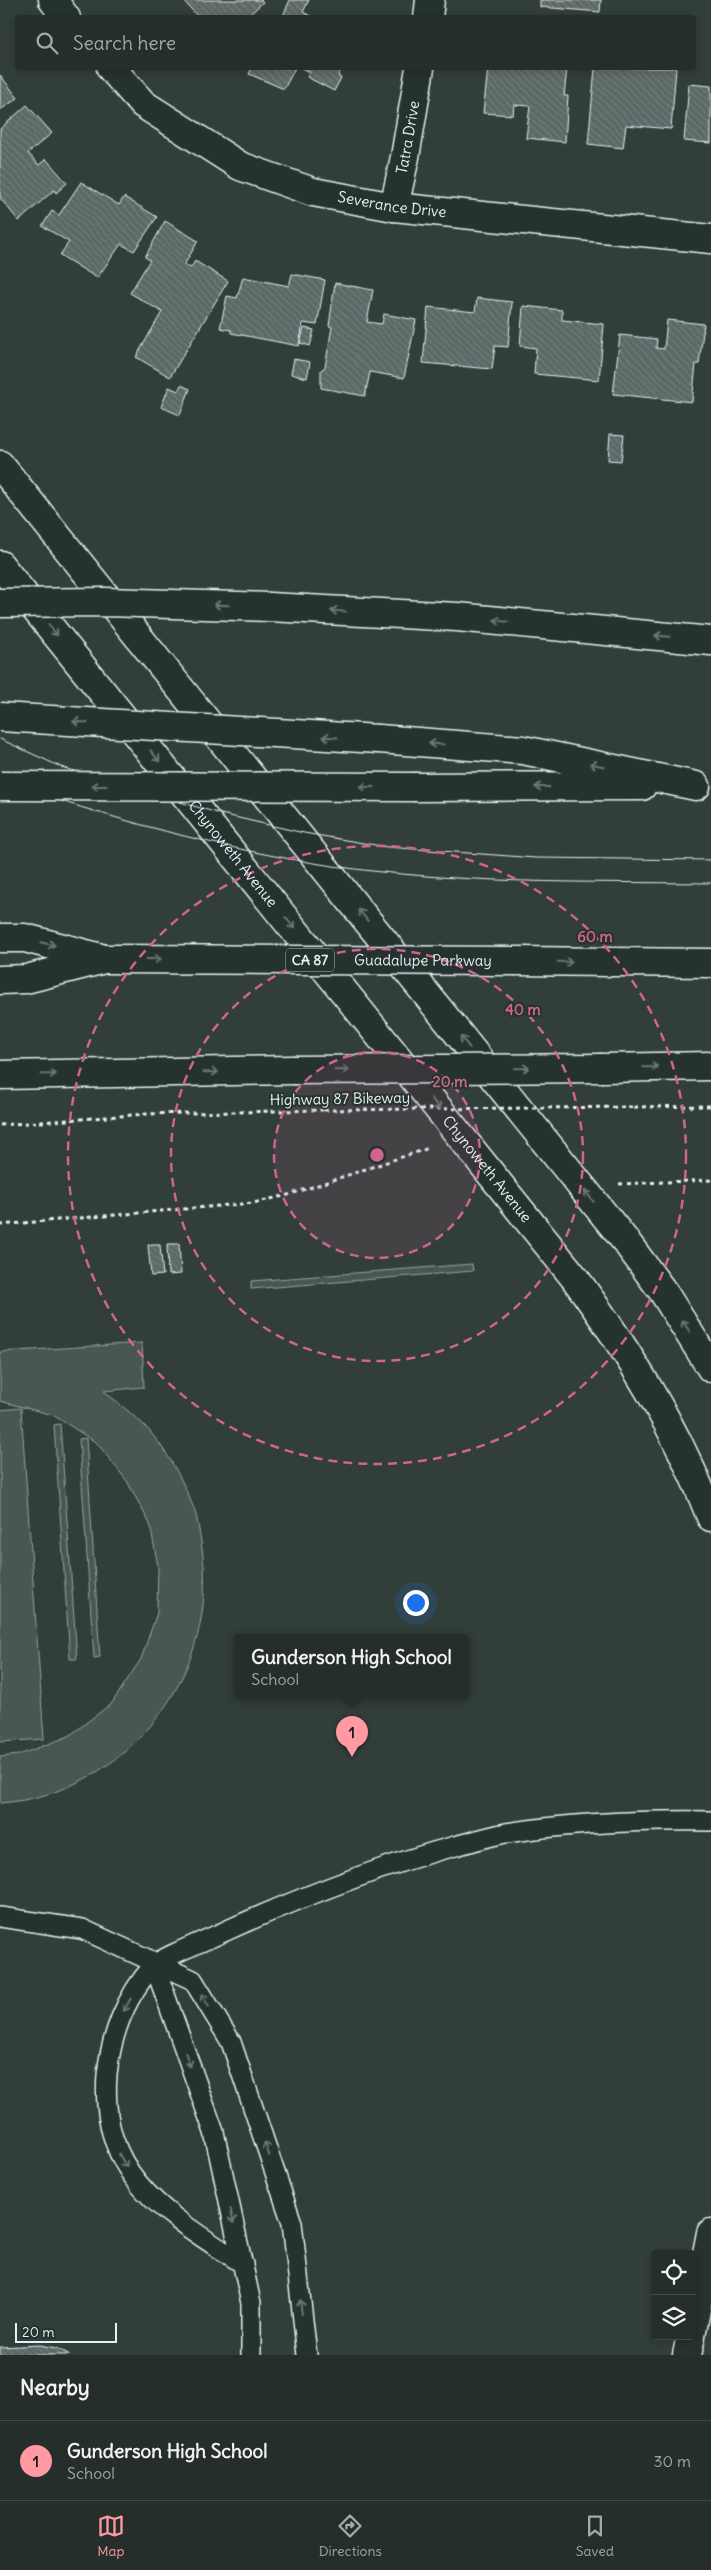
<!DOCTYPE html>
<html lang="en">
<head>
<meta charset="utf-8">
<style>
  :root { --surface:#262e2b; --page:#323a37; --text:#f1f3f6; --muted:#a4a8a9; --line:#424a47; --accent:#ff9aa2 }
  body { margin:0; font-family:Delius,sans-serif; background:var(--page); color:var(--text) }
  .controls { position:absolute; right:15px; bottom:15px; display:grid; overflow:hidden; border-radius:5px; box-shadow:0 2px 8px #0003 }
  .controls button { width:45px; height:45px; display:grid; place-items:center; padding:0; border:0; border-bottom:1px solid var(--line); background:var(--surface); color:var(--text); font:25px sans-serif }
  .scale { position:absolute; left:15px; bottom:12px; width:102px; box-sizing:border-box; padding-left:5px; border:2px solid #e8f1f8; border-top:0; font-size:14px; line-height:18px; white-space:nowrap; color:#e8f1f8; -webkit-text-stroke:4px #26332d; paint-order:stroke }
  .you { position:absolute; left:415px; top:1602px; width:18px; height:18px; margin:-12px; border:4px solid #fff; border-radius:50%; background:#1a73e8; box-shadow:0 0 0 8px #1a73e833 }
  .badge { display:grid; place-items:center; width:32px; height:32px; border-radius:50%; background:var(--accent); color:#111; font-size:16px; font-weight:700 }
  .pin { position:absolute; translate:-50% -41px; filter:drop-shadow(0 1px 2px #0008) }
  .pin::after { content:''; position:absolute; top:26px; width:18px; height:15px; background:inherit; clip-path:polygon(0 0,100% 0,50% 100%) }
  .popup { position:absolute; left:234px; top:1634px; width:235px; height:65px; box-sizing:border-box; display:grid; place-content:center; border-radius:5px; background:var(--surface); filter:drop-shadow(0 1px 4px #0005); font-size:16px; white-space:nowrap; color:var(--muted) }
  .popup b { font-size:19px; color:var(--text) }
  .popup::after { content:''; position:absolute; left:50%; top:100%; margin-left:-10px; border:10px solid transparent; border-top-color:var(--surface) }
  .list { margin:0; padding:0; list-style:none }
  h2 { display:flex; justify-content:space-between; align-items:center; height:65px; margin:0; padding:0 20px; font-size:21px }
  h2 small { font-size:16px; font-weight:400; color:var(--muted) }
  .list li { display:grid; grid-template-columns:32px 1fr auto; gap:15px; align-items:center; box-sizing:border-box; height:80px; padding:0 20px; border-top:1px solid var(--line) }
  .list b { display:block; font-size:19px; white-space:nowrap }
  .list p { margin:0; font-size:16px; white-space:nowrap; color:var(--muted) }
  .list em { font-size:16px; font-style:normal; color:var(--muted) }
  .icon { flex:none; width:28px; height:28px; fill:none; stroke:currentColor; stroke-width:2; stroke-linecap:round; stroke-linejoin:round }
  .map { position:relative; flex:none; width:711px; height:2355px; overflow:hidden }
  .search { position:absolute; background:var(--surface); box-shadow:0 2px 8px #0003; left:15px; right:15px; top:15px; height:55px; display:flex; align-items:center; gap:12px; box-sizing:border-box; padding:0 18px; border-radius:5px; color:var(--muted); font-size:19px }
  .sheet { height:145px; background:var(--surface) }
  nav { display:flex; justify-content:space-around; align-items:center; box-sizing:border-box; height:70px; border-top:1px solid var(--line); background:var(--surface); font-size:14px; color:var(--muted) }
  nav a { display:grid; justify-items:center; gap:2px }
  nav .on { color:var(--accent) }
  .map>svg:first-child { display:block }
  .grass { fill:#495651; stroke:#98a4a4 }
  .building { fill:url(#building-back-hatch); stroke:#e8f1f8 }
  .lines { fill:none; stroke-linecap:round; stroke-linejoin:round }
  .service-casing { stroke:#e8f1f8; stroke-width:22 }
  .minor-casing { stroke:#e8f1f8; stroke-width:31 }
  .motorway-casing { stroke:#e8f1f8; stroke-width:31 }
  .path { stroke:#e8f1f8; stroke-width:3; stroke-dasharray:4 4; stroke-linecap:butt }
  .service { stroke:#26332d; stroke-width:19 }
  .minor { stroke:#26332d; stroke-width:28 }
  .motorway { stroke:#26332d; stroke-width:28 }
  .tram { stroke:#e8f1f8; stroke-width:1 }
  .motorway-bridge-casing { stroke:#e8f1f8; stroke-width:31; stroke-linecap:butt }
  .path-bridge { stroke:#e8f1f8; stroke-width:3; stroke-dasharray:4 4; stroke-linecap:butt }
  .motorway-bridge { stroke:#26332d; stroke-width:28 }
  .oneway { stroke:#6a7674 }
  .ring { fill:none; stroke:#cf6492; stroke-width:2.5; stroke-dasharray:9 6 }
  .labels { text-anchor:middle; stroke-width:4; stroke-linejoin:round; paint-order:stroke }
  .shield { fill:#26332d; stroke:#aeb8bb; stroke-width:1 }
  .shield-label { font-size:14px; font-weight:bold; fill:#e8f1f8 }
  .street-label { font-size:15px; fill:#e8f1f8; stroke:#26332d }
  .centre { fill:#cf6492; stroke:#26332d; stroke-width:2.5 }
  .ring-label { font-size:15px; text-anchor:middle; font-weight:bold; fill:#cf6492; stroke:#26332d; stroke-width:4; stroke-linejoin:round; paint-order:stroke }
</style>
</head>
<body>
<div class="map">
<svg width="711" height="2355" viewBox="0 0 711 2355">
  <defs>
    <pattern id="building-back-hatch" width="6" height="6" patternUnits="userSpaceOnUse" patternTransform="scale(1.25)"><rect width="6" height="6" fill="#5c6865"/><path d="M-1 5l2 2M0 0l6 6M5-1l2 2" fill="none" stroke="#737e7c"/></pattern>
  </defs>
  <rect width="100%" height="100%" fill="#323e39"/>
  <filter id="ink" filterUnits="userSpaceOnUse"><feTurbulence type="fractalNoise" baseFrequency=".02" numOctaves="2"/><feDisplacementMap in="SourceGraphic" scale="10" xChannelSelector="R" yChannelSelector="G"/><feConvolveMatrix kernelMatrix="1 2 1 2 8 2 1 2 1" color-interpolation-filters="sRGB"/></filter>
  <g filter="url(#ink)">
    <!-- grass -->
    <path class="grass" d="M472,1264l1,7 -222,18v-8z
      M142,1343l2,44 -40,4c13,11 27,22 40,34 22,23 39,55 50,84 4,10 5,23 7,33 23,128 -72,252 -201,261v-46l19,-2 50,-19 43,-33 29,-44 16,-46 1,-47 -8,-42 -23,-43 -30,-38 -44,-28 -53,-14v-49z
      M21,1408l23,331 -44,3v-332z
      M60,1424l17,235h-7l-16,-234z
      M86,1438l14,219 -6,1 -15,-219z"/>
    <!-- building -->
    <path class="building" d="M183,0h78l2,2 -17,16h-47z
      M290,0h19l-6,12 11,6h-32z
      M540,0h61l-1,12 -60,-5z
      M252,68h43l-11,21 -35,-15z
      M301,68h41l-4,8 3,2 -7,13 -27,-14 3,-5z
      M488,68h79l-3,28h4l-3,46 -39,-4 4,-32 -16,-1 -1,10 -30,-2z
      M595,68h81l-5,61 -45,-4 -3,23 -35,-4z
      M0,75l18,23 -18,12z
      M689,84l22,2v57l-27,-2z
      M27,105l25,28 -24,20 11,12 7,-6 21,24 -11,10 -2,-3 -35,31 -19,-23v-69z
      M81,182l38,23 5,-8 33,20 -23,34 -13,-7 -24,34 -37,-23 9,-13 -27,-16 10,-15 7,4z
      M165,221l33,20 -14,24 7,3 4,-7 33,20 -58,96 -34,-20 26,-45 -32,-19 20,-33 -5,-3z
      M292,274l33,6 -8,45 -14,-2 -4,23 -68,-13v-3l-11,-2 7,-32 10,2 6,-21 46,9z
      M335,283l38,7 -6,32 15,2 2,-10 32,6 -12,58 -34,-6 -5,24 -44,-8v-18l4,-3 7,-40 -3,-1z
      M477,298l35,4 -4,45 -13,-1 -3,23 -69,-6 5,-56 47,5z
      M523,306l39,4v10l42,4 -5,56 -65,-6 2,-26 -16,-2z
      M667,320l37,4 -5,40h-3l-4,38 -79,-8 7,-59 37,4 -1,9 8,1z
      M304,328l10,2 -4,16 -10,-3z
      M294,359l16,3 -3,16 -16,-4z
      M181,385l9,4 -10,26 -19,-8 8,-20 9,4z
      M610,434l14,1 -3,26 -13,-1z
      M167,1244h12l2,30 -13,1z
      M148,1245h12l3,30 -12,1z
      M39,2345l18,3 13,7h-70v-8z"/>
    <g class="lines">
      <defs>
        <path id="service" d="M0,1917l82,12 111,51 38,62 61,181 15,132
          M154,1964l60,168 37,171v52
          M243,2264c-76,-50 -144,-86 -136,-189 4,-40 19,-79 46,-109 7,-8 63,-30 77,-37 74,-33 147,-62 225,-83 16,-4 34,-10 51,-13 67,-10 137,-13 205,-12"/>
        <g id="minor">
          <path d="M53,0l13,18"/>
          <path d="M428,18l2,-18"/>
          <path id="s1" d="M111,68l32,36 97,62 73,26 81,15 317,32"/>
          <path id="s2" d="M394,207l11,-50 15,-89"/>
          <path d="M0,465l627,778 37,50 47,75"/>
          <path id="s3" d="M0,565l574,712c55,75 103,152 137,240"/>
          <path d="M692,2330l19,-97"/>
          <path d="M687,2355l4,-19"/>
        </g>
        <path id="motorway" d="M269,607l188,10 254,24
          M379,739l144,11 173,36
          M416,787l226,-1
          M0,938h25l80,21
          M516,961l195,2
          M0,980l26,-1 75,-19
          M602,1068l109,-2
          M0,1075l293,-5"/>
      </defs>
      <!-- service casing -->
      <use href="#service" class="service-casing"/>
      <!-- minor casing -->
      <use href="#minor" class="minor-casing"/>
      <!-- motorway casing -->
      <use href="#motorway" class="motorway-casing"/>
      <!-- path -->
      <path class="path" d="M634,1107l77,-1
        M0,1125l146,-11 178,-4
        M619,1184l92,-4
        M0,1225l253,-22 35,-8 141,-47"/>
      <!-- service -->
      <use href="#service" class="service"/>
      <!-- minor -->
      <use href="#minor" class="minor"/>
      <!-- motorway -->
      <use href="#motorway" class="motorway"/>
      <!-- tram -->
      <path class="tram" d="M0,739l61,28 160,47 83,19 83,14 149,11 175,2
        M0,781c109,37 219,68 333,85 125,18 252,16 378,17"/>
      <defs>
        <g id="motorway-bridge">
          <path d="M0,603l106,-1 163,5"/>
          <path d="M0,717l379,22"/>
          <path d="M0,786l416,1"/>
          <path id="s4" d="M105,959l411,2"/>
          <path d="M293,1070l309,-2"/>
        </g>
      </defs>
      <!-- motorway-bridge casing -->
      <use href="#motorway-bridge" class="motorway-bridge-casing"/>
      <!-- path-bridge -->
      <path class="path-bridge" d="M324,1110l310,-3"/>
      <!-- motorway-bridge -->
      <use href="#motorway-bridge" class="motorway-bridge"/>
    </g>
    <!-- one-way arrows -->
    <defs><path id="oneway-shaft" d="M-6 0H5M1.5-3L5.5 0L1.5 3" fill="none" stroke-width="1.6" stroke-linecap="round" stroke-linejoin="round" transform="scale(1.25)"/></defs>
    <g class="oneway">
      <use href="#oneway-shaft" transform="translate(221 605) rotate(-178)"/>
      <use href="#oneway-shaft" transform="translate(338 611) rotate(-177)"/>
      <use href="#oneway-shaft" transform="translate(501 621) rotate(-175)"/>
      <use href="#oneway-shaft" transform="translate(53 630) rotate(51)"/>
      <use href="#oneway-shaft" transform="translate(662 636) rotate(-175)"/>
      <use href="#oneway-shaft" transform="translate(80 722) rotate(-177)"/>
      <use href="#oneway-shaft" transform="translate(330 737) rotate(-177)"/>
      <use href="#oneway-shaft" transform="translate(436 744) rotate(-176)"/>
      <use href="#oneway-shaft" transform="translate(155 756) rotate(51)"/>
      <use href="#oneway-shaft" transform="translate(597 765) rotate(-168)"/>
      <use href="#oneway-shaft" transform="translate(99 786) rotate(-180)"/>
      <use href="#oneway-shaft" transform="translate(367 787) rotate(-180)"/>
      <use href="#oneway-shaft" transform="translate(542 787) rotate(180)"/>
      <use href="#oneway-shaft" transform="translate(363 915) rotate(-129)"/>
      <use href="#oneway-shaft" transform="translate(290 923) rotate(51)"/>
      <use href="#oneway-shaft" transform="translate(48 944) rotate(14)"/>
      <use href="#oneway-shaft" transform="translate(154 959)"/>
      <use href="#oneway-shaft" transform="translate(565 962) rotate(1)"/>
      <use href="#oneway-shaft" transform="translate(465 1042) rotate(-129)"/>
      <use href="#oneway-shaft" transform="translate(651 1067) rotate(-1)"/>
      <use href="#oneway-shaft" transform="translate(522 1068) rotate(-1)"/>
      <use href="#oneway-shaft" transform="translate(342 1070) rotate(-1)"/>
      <use href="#oneway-shaft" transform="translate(211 1072) rotate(-1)"/>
      <use href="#oneway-shaft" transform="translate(49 1074) rotate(-1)"/>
      <use href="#oneway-shaft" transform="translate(436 1104) rotate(51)"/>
      <use href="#oneway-shaft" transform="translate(589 1196) rotate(-129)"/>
      <use href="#oneway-shaft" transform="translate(686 1326) rotate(-124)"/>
      <use href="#oneway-shaft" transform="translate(205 2000) rotate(-121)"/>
      <use href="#oneway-shaft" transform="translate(127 2005) rotate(120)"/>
      <use href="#oneway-shaft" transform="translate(188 2060) rotate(70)"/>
      <use href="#oneway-shaft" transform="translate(267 2149) rotate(-109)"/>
      <use href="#oneway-shaft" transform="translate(123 2161) rotate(60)"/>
      <use href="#oneway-shaft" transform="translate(232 2216) rotate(78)"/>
      <use href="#oneway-shaft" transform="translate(301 2307) rotate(-96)"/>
    </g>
  </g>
  <!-- distance rings -->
  <circle cx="377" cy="1155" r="103" fill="#cf6492" fill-opacity=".12"/>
  <g class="ring">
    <circle cx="377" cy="1155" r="103"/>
    <circle cx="377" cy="1155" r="206"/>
    <circle cx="377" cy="1155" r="309"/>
  </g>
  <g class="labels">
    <!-- shield labels -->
    <rect class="shield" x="286" y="948.5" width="48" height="23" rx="4"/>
    <g class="shield-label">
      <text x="310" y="965">CA 87</text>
    </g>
    <!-- street labels -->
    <g class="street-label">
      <text dy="5" stroke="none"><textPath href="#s2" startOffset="71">Tatra Drive</textPath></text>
      <text dy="5" stroke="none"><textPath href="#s1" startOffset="321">Severance Drive</textPath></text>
      <text dy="5" stroke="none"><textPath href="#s3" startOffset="371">Chynoweth Avenue</textPath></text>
      <text dy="5" stroke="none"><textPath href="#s4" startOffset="318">Guadalupe Parkway</textPath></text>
      <text transform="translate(340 1099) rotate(-1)" y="5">Highway 87 Bikeway</text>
      <text dy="5" stroke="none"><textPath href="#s3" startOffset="776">Chynoweth Avenue</textPath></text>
    </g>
  </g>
  <circle cx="377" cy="1155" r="8" class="centre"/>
  <g class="ring-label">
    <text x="595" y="942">60 m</text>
    <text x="523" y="1015">40 m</text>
    <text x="450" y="1087">20 m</text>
  </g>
</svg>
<div class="controls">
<button><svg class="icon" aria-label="locate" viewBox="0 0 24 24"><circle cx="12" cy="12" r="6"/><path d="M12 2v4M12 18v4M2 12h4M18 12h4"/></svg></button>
<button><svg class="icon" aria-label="layers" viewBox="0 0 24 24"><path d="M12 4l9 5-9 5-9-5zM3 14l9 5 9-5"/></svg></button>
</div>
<div class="scale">20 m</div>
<div class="you"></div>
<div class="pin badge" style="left:352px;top:1757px">1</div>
<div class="popup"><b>Gunderson High School</b>School</div>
<div class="search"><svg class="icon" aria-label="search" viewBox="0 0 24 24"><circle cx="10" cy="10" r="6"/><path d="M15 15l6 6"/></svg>Search here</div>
</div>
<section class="sheet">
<h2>Nearby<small></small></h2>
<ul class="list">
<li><span class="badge">1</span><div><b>Gunderson High School</b><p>School</p></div><em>30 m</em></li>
</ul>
</section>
<nav>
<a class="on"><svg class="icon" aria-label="map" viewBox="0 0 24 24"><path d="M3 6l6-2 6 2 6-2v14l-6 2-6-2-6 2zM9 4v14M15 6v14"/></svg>Map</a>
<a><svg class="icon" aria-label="directions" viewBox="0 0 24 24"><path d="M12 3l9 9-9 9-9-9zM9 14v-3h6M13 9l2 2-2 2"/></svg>Directions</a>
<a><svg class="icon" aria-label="saved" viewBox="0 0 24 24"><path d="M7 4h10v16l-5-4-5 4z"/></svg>Saved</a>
</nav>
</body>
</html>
